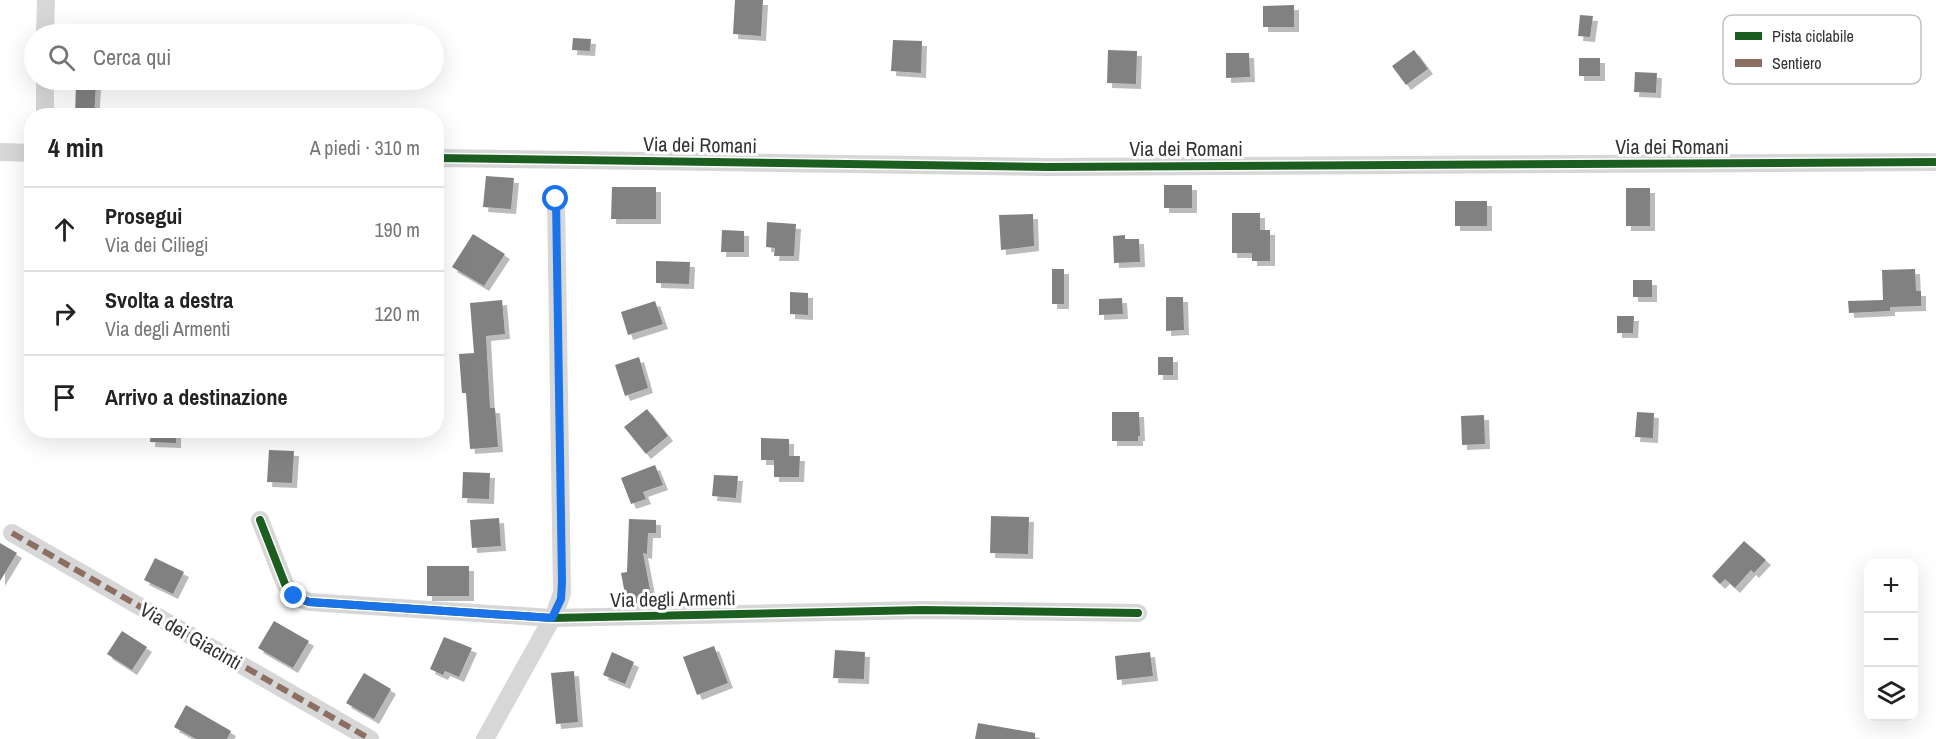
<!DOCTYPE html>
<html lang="it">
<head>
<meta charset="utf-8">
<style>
  :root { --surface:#fff; --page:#f2f2f2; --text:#222; --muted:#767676; --line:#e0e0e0 }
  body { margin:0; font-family:"Archivo Narrow",sans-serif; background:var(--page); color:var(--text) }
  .controls { position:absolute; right:18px; bottom:18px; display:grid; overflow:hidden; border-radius:12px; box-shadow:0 6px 24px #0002 }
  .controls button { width:54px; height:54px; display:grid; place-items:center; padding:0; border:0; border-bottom:2px solid var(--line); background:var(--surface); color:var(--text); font:30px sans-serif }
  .stop { position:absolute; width:18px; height:18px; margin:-14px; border:4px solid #1a73e8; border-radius:50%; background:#fff }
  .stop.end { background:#1a73e8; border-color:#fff; box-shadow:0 2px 6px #0008 }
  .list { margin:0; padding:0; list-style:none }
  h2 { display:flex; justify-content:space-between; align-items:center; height:78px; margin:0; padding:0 24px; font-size:26px }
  h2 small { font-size:20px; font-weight:400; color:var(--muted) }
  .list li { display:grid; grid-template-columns:39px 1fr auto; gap:18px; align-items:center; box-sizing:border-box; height:84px; padding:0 24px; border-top:2px solid var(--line) }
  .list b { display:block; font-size:22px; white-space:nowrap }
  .list p { margin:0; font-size:20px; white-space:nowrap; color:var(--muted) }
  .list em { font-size:20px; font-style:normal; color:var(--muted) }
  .icon { flex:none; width:33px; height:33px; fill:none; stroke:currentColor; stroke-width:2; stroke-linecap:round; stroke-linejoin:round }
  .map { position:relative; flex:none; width:1936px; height:739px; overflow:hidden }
  .search { position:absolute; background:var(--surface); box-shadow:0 6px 24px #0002; left:24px; top:24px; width:420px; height:66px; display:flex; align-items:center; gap:15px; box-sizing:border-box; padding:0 21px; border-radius:33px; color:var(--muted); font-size:22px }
  .panel { position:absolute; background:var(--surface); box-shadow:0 6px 24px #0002; left:24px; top:108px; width:420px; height:330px; border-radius:24px }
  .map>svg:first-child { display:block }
  .building { fill:#818181; filter:url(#shadow) }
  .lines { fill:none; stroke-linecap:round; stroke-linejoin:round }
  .minor { stroke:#d7d7d7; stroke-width:18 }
  .quiet { stroke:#8d6e63; stroke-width:6; stroke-dasharray:12 6; stroke-linecap:butt }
  .cycleway-casing { stroke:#fff; stroke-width:11 }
  .cycleway { stroke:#1b5e20; stroke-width:8 }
  .route { stroke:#1a73e8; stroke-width:8 }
  .labels { text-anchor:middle; stroke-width:6; stroke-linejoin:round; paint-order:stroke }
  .street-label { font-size:20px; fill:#333; stroke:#fff }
  .key { fill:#fff; stroke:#c2c2c2; stroke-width:1.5 }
  .key-label { font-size:16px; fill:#333 }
</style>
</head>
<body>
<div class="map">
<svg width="1936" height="739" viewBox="0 0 1936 739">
  <defs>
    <filter id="shadow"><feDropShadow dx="5" dy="5" stdDeviation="0" flood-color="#0004"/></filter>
  </defs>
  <rect width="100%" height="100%" fill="#fff"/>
  <!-- building -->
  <path class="building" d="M735,0h28l-2,36 -28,-2z
    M1294,5v22h-31v-21z
    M1580,15l13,1 -3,21 -12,-1z
    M573,38l18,1 -1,12 -18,-1z
    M893,40l29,1 -1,32 -30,-2z
    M1108,50l29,1 -1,33 -29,-1z
    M1414,50l14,19 -22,16 -14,-19z
    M1226,53h23l1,24 -24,1z
    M1579,58h21v18h-21z
    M1635,72l22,1 -1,20 -22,-1z
    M76,83l20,1 -2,32h-19z
    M486,176l28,2 -3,31 -28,-2z
    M1164,185h28v23h-28z
    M612,187h44v32h-45z
    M1626,188h24v38h-24z
    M1455,201h32v25h-32z
    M1232,213h28v17h10v31h-18v-8h-20z
    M1033,214l1,32 -33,4 -2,-35z
    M767,222l29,2 -2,32h-20l1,-8 -9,-1z
    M722,230l22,1v21h-23z
    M473,234l32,20 -21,32 -32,-19z
    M1125,235v4h14l1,23 -26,1 -1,-27z
    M656,261l34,1 -1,22 -33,-1z
    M1052,269h12v35h-12z
    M1915,269l1,22h5v15l-31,1v4l-41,2 -1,-12 35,-1 -1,-30z
    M1633,280h19v17h-19z
    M790,292l18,1v22l-18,-1z
    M1166,297h17l1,33 -18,1z
    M1122,298l1,16 -24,1v-16z
    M502,300l3,34 -19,2 4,72h5l3,39 -28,2 -4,-56h-4l-3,-39 15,-1 -4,-50z
    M655,301l8,23 -35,11 -7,-23z
    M1617,316h17l-1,17h-16z
    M639,357l9,31 -23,8 -10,-31z
    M1158,357h15v18h-15z
    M647,409l21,27 -22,18 -22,-27z
    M1112,412h27l1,24h-2v5h-26z
    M1637,412l17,1 -1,25 -18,-1z
    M1484,415l1,29 -23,1 -1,-29z
    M151,430h25v13l-26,-1z
    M761,438l28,1v17h11l-1,21h-25v-17h-13z
    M269,450l25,1 -2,32 -25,-1z
    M655,465l8,20 -20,7 3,7 -15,5 -10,-26z
    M463,472l27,1 -1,26 -27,-1z
    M714,475l24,1 -2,22 -24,-2z
    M991,516l38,1 -1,37 -38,-1z
    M499,518l2,28 -29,2 -2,-28z
    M629,519l27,1v13h-8l-1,21 -4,-1 9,47 -25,5 -6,-32 6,-1z
    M1744,541l22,19 -12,13 -3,-3 -16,18 -10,-9 -5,5 -8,-8z
    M0,543l17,10 -17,28z
    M155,558l29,14 -11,22 -29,-14z
    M427,566h42v30h-42z
    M274,621l35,20 -16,27 -35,-20z
    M122,631l25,16 -15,23 -25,-16z
    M444,637l28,11 -13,29 -14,-6 -2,4 -13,-6z
    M714,646l14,37 -31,12 -14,-38z
    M835,650l30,2 -1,27 -31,-1z
    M612,652l22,10 -9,22 -22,-9z
    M1150,652l3,24 -36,4 -2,-24z
    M574,671l4,51 -22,2 -5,-51z
    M364,673l27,16 -17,30 -28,-16z
    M186,705l45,26 -4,8h-31l-22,-12z
    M978,723l57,10v6h-60z"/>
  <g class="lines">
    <!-- minor -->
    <path class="minor" d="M45,34l1,-34
      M45,116v-36
      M0,152l32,1
      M436,158l612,9 888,-5
      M260,520l25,64 8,12 16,6 243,16 370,-8 216,3
      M12,533l358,206
      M485,739l70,-126 7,-20 -6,-394"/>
    <!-- quiet -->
    <path class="quiet" d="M12,533l358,206"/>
    <defs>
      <path id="cycleway" d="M436,158l612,9 888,-5
        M260,520l25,64 8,12 16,6 243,16 370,-8 216,3"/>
    </defs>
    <!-- cycleway casing -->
    <use href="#cycleway" class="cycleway-casing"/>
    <!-- cycleway -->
    <use href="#cycleway" class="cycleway"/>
  </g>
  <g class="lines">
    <!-- route -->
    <path class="route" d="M294,596l15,6 243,16 9,-19 1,-17 -6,-383"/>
  </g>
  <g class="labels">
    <!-- street labels -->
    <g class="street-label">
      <text transform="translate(700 145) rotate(1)" y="7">Via dei Romani</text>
      <text x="1672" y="154">Via dei Romani</text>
      <text x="1186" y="156">Via dei Romani</text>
      <text transform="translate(673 599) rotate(-1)" y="7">Via degli Armenti</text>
      <text transform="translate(191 636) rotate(30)" y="7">Via dei Giacinti</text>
    </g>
  </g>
  <!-- legend -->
  <rect x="1723" y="15" width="198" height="69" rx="9" class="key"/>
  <rect x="1735" y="32" width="27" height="8" fill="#1b5e20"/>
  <rect x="1735" y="59" width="27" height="8" fill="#8d6e63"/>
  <g class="key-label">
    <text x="1772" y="42">Pista ciclabile</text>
    <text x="1772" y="69">Sentiero</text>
  </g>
</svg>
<div class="controls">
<button>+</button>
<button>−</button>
<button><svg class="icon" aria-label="layers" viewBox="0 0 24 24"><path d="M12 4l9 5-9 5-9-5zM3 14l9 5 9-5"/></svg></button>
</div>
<div class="stop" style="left:556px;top:199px"></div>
<div class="stop end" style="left:294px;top:596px"></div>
<div class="search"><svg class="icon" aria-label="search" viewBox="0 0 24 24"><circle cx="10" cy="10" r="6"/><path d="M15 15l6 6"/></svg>Cerca qui</div>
<section class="panel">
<h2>4 min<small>A piedi · 310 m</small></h2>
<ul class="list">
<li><svg class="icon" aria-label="ahead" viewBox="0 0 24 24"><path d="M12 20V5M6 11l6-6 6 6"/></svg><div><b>Prosegui</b><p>Via dei Ciliegi</p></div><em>190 m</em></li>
<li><svg class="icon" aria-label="right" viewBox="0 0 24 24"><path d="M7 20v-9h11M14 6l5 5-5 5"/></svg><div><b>Svolta a destra</b><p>Via degli Armenti</p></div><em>120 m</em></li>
<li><svg class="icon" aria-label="arrive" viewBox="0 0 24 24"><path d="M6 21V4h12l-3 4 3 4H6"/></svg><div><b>Arrivo a destinazione</b></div></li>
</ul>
</section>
</div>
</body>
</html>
